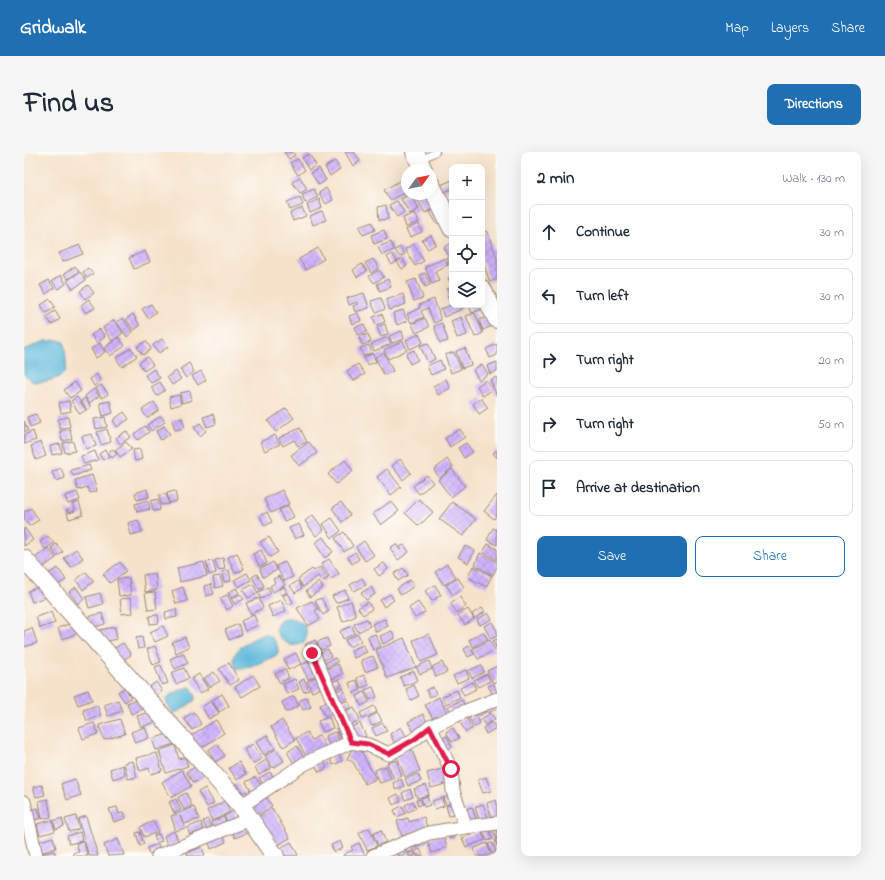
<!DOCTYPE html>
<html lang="en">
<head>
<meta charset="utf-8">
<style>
  :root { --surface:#fff; --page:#f6f6f7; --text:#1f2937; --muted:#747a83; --line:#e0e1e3; --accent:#1f6fb2 }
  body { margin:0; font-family:"Indie Flower",sans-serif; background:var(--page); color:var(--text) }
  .controls { position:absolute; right:12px; top:12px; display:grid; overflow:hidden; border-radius:8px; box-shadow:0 4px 16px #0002 }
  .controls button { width:36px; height:36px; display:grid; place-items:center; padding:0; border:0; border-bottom:1px solid var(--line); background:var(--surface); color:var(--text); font:20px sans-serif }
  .compass { position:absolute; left:377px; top:12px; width:36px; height:36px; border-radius:50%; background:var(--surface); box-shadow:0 4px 16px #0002; rotate:57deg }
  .stop { position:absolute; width:12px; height:12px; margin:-9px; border:3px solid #e11d48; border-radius:50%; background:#fff }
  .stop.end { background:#e11d48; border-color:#fff; box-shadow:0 1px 4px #0008 }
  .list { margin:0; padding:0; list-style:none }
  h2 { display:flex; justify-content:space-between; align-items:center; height:52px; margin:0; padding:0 16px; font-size:17px }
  h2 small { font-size:13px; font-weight:400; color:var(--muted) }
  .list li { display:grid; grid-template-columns:26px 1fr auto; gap:12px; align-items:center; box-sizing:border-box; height:56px; margin:0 8px 8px; padding:0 8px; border:1px solid var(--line); border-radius:8px }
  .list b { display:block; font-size:15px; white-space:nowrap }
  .list em { font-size:13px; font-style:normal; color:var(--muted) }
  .actions { display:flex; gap:8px; padding:12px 16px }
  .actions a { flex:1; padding:9px 0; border:1px solid var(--accent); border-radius:8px; text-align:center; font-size:14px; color:var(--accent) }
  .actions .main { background:var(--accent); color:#fff }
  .icon { flex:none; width:22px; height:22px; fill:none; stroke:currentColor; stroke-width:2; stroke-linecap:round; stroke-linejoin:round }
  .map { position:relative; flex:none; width:473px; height:704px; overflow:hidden; border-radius:8px }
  header { display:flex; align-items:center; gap:24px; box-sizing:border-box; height:56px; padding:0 20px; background:var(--accent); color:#fff }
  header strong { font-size:19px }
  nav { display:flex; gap:22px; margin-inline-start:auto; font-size:14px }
  .intro { display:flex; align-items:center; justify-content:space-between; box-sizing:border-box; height:96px; padding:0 24px }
  h1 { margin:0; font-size:28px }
  .button { padding:10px 18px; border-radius:8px; background:var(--accent); color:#fff; font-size:14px; font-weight:700 }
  main { display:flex; gap:24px; padding:0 24px }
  aside { flex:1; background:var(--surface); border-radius:8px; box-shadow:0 4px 16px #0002 }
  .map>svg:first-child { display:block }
  .water { fill:#5eb9dc; stroke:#4c727d }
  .building { fill:url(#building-cross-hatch) }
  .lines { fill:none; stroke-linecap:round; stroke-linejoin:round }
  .lane-casing { stroke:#988674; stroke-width:8 }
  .street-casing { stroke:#988674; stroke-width:15 }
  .secondary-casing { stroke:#988674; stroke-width:20 }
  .lane { stroke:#fff; stroke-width:6 }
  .street { stroke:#fff; stroke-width:13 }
  .secondary { stroke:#fff; stroke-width:18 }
  .route { stroke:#e11d48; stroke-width:5 }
</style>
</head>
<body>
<header>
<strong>Gridwalk</strong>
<nav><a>Map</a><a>Layers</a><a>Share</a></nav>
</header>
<div class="intro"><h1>Find us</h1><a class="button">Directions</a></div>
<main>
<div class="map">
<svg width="473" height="704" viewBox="0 0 473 704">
  <defs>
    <pattern id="building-cross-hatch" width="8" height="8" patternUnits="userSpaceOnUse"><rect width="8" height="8" fill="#cfb3fd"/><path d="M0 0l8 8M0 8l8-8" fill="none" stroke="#b39ad8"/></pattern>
  </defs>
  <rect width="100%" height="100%" fill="#fdfcf7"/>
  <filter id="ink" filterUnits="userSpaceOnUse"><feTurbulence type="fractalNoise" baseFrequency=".025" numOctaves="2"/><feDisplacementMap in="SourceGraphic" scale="8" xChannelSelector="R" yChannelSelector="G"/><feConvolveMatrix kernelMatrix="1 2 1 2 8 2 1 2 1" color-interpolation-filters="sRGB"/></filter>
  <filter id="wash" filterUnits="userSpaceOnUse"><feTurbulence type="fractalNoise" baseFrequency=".012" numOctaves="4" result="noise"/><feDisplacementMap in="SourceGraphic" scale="16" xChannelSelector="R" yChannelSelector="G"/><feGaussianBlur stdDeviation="0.9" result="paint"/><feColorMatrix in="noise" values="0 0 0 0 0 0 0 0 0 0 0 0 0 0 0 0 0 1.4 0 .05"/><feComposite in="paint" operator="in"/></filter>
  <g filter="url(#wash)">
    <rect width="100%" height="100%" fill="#f6e2ca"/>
    <!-- water -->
    <path class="water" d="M34,188l6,2c1,5 3,24 2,28 -3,9 -24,13 -32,12 -4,-1 -7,-5 -10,-8v-24l21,-9z
      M260,466c16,-1 28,10 20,25 -4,1 -8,3 -13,2 -7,-2 -18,-12 -14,-20 1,-3 5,-5 7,-7z
      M241,482c9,3 14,11 13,20 -8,5 -32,17 -41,15 -12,-18 14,-30 28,-35z
      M165,535h2l4,7v6l-15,11 -7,2 -6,-9 -1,-5 8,-6z"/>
    <g id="blocks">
      <!-- building -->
      <path class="building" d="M260,0h9l2,3 -6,4z
        M321,0h9l6,9 -7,5z
        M285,2l7,11 -7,5 -7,-12z
        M274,7l7,11 -7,5 -8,-12z
        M311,9l5,8 -10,7 -5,-9z
        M295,16l7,12 -7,5 -8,-12z
        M276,25l7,12 -7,4 -8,-11z
        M379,27l4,7v5l-17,9 -6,-10z
        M428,28v9l-8,3 -3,-7z
        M302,36l7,12 -7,4 -7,-11z
        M290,37l4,8 -13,6 -3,-9z
        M386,42l9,15 -9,5 -9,-15z
        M392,42h15l8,11 -14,8 -10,-18z
        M276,45l3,8 -13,5 -3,-8z
        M295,47l3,9 -12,5 -3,-8z
        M373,49l7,11 -7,5 -8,-12z
        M362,53l2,14 -9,1 -1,-13z
        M414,55l7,12 -8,5 -7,-12z
        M278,56l4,8 -13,5 -3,-8z
        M298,59l4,9 -13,5 -3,-9z
        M391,61l4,9 -13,5 -3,-9z
        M348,70l3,8 -12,5 -4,-8z
        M395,72l3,8 -12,5 -4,-8z
        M360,78l3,9 -13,5 -3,-9z
        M463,79l10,27v21l-7,3 -8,-22v-27z
        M407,83l5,9 -8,5 -6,-9z
        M367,90l3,8 -12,5 -4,-8z
        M428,91v10l-4,2 -4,-8z
        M390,92l10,17 -9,5 -10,-17z
        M56,93l3,9 -21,8 -3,-9z
        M376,95l5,7 -5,3 -5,-7z
        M294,96l6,11 -18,11 -7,-11z
        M121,99l5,11 -16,7 -5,-11z
        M368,102l5,7 -5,4 -5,-8z
        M428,104v9l-2,1 -3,-8z
        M378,106l5,8 -5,3 -5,-7z
        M421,106l3,7 -13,6 4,10 -7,3 -7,-17z
        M349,107l6,9 -8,5 -6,-10z
        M338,112l5,7 -10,6 -4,-7z
        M51,114l4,5 -11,8 -4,-5z
        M64,116l5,6 -6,4 -4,-6z
        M355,118l5,7 -10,6 -5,-7z
        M56,120l6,8 -13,9 -6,-8z
        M401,121l5,12 -5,2 -5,-12z
        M37,123l5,9 -8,5 -6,-8z
        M428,124v10l-4,-8z
        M364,127l3,8 -11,4 -3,-7z
        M392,127l7,19 -9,3 -7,-19z
        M25,128l5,8 -8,6 -6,-9z
        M64,133l6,8 -9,6 -5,-8z
        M428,135v6l-3,1 -2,-5z
        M340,141l5,15 -14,4 -2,-6 5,-2 -1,-2 -8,3 -2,-7z
        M379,142l3,10 -16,6 -4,-10z
        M428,142v11h9l1,4 -18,8 -3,-8 10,-4 -4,-9z
        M357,146l4,11 -9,4 -5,-12z
        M26,147l5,8 -9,6 -5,-8z
        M65,147l6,9 -9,5 -5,-8z
        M410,147l7,21 -7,3 -6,-15 -7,3 3,6 -13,6 -4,-9 13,-6 -1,-3z
        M127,152l5,8 -8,6 -6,-9z
        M445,153h12l1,4 -10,4z
        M379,158l4,11 -10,4 -4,-12z
        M31,159l5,8 -8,6 -6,-8z
        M334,161l3,8 -9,3 -3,-8z
        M451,161l8,20 -8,4 -9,-21z
        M109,162l7,12 -6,4 -8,-11z
        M358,162l3,8 -9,3 -3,-8z
        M437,165l6,18 -10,3 -6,-17z
        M464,165l4,9 -9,4 -4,-10z
        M99,166l10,14 -6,5 -10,-15z
        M401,166l4,9 -13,6 -4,-9z
        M90,168l9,13 -11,8 -9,-13z
        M418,171l6,18 -8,2 -6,-17z
        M340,172l3,8 -9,3 -3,-8z
        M361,172l3,10 -7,3 -4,-10z
        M76,177l5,8 -8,6 -6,-8z
        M378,179l2,8 -12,4 -3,-7z
        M344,182l3,8 -9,3 -3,-8z
        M395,182l4,9 -13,6 -4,-9z
        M95,185l6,9 -15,10 -6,-8z
        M364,185l3,7 -17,7 -3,-7z
        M138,187l6,8 -9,6 -6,-8z
        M122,189l5,8 -8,6 -6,-8z
        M379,189l4,9 -19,9 -4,-9z
        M76,191l5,9 -9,6 -5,-9z
        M404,191l7,16 -7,4 -8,-17z
        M473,192v11l-7,3 -4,-9z
        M345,193l3,8 -9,3 -3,-8z
        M107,196l6,8 -15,11 -6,-9z
        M441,196l6,17 -9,3 -6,-17z
        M390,198l4,10 -8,4 -4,-10z
        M430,200l7,17 -10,4 -6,-18z
        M360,201l9,18 -9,4 -9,-18z
        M349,202l3,8 -9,3 -3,-8z
        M123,205l6,8 -9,6 -5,-8z
        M416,208l4,9 -13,6 -4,-9z
        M473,210v9l-7,3 -3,-8z
        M165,211l5,9 -8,6 -6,-9z
        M334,212l7,10 -12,7 -6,-10z
        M458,212l6,10 -9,6 -6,-10z
        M130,217l6,9 -9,5 -6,-8z
        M152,219l5,8 -9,6 -5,-8z
        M177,219l5,9 -8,5 -6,-9z
        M72,222l5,7 -7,5 -4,-7z
        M473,225v19l-7,-16z
        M422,227l4,9 -12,7 -5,-9z
        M462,228l6,10 -9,6 -6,-10z
        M51,230l6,9 -11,7 -6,-8z
        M136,230l5,8 -8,6 -6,-9z
        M77,233l7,9 -6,4 -6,-10z
        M70,237l5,7 -10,7 -4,-7z
        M166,239l2,9 -10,3 -2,-10z
        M155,243l2,9 -10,3 -2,-10z
        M53,245l9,13 -6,4 -9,-13z
        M61,246l6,9 -4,3 -6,-9z
        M457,246l7,10 -9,6 -6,-10z
        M45,249l2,10 -10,2 -2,-10z
        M86,249l3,12 -10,3 -3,-13z
        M130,250l5,8 -12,8 -5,-8z
        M262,256l8,10 -18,14 -8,-11z
        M100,260l5,7 -12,8 -4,-7z
        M12,262l4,9 -10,4 -3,-10z
        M189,262l3,10 -9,3 -4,-10z
        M137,264l4,6 -14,9 -4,-6z
        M44,265l2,10 -10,2 -2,-10z
        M81,265l2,10 -11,2 -2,-10z
        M158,266l3,10 -10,2 -3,-10z
        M0,269l4,10 -4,1z
        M176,271l6,8 -6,5 -6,-9z
        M121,274l4,6 -11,8 -4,-6z
        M140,274l6,8 -9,6 -5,-9z
        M276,276l7,14 -9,4 -4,-6 -11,6 -4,-8z
        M46,277l2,10 -10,2 -2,-10z
        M83,277l4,13 -10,3 -4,-13z
        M436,277l5,8 -15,10 -5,-9z
        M9,279l3,9 -12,4v-9z
        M102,279l5,6 -11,7 -4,-6z
        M68,282l4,12 -10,3 -4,-13z
        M251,283l5,9 -15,7 -5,-9z
        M49,289l2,10 -10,2 -2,-10z
        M17,290l5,14 -10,4 -5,-14z
        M102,290l6,7 -12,8 -5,-7z
        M285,290l8,11 -18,13 -8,-11z
        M442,291l7,9 -9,6 -6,-10z
        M36,292l2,9 -10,2 -2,-9z
        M89,297l4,5 -5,4 -4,-6z
        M116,297l2,10 -7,2 -2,-11z
        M81,298l4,6 -6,4 -4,-6z
        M473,298v8l-4,-5z
        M71,299l3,9 -14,4 -3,-8z
        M376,307l11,14 -8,7 -11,-14z
        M423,307l6,8 -13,11 -6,-8z
        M321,308l8,11 -17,13 -8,-10z
        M65,313l2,5 -18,6 -2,-6z
        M37,316l4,10 -9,3 -4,-9z
        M363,317l14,18 -10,8 -14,-18z
        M428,317l13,17 -14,11 -13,-17z
        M68,323l5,16 -7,2 -3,-6 -9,3 -3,-10z
        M403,323l6,8 -14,11 -6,-8z
        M123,337l2,8 -12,3 -2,-7z
        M258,338l7,14 -18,9 -7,-14z
        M151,339l2,10 -8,2 -2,-10z
        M53,340l3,8 -12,4 -3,-8z
        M142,342l3,10 -8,1 -2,-10z
        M473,343v20l-3,4 -10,-8z
        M134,347l2,11 -7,1 -2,-10z
        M395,347l14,13 -14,14 -14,-13z
        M124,348l2,9 -13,3 -2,-8z
        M367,349l8,10 -18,14 -8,-11z
        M55,350l4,13 -14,4 -3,-9 2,-1 1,4 6,-2 -2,-7z
        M317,350l9,13 -8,7 -10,-14z
        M428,350l24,17 -13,17 -24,-17z
        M264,354l6,11 -10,4 -5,-11z
        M7,356l8,12 -10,6 -5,-8v-6z
        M243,360l5,10 -7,4 -5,-10z
        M289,363l11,15 -8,6 -11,-15z
        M308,366l9,13 -9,7 -9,-14z
        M114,368l4,12 -11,3 -3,-12z
        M275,372l5,11 -9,4 -6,-11z
        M1,376l8,12 -9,6v-17z
        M469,376l4,2v15l-10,-5z
        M320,380l9,14 -9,6 -9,-14z
        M24,384l6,7 -9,6 -5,-7z
        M245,385l9,15 -8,5 -10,-15z
        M299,385l10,15 -8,6 -10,-15z
        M340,389l10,14 -9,6 -9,-14z
        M32,392l7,8 -6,5 -6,-9z
        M372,392l4,6 1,-1 -1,-2 4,-2 5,7 -11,8 -8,-12z
        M464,392l9,5v11l-14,-8z
        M441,394l10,5 -7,12 -10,-6z
        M24,396l8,10 -14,10 -7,-10z
        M52,397l7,9 -12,9 -7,-9z
        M237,398l6,13 -7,4 -7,-13z
        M331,400l4,7 -7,5 -4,-7z
        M213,401l7,16 -9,4 -7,-16z
        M456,401l17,9v5l-4,8 -18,-10z
        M199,406l2,11 -7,1 -3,-10z
        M305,407l10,15 -8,5 -10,-15z
        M189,409l3,12 -7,2 -3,-13z
        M96,410l6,9 -16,12 -7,-9z
        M180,410l3,14 -27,6 -3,-14z
        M249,410l4,8 -14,7 -3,-8z
        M261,410l8,15 -9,4 -8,-15z
        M360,411l4,6 -9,7 -5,-7z
        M423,412l9,13 -12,8 -9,-13z
        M449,414l19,10 -6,11 -18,-10z
        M296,415l8,11 -6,4 -4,-6 -15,11 -5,-8 14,-10 2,2z
        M34,416l8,12 -10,6 -8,-12z
        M379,416l5,7 -10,6 -4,-7z
        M205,418l2,11 -7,1 -2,-10z
        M62,420l8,9 -11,9 -7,-10z
        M131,421l2,17 -12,2 -2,-17z
        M223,421l4,7 -13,7 -4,-7z
        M233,422l7,12 -5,3 -7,-12z
        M196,424l3,10 -8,2 -2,-11z
        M255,424l6,9 -12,7 -3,-6 5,-3 -2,-4z
        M105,426l2,17 -12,1 -2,-17z
        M338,426l4,7 -12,6 -4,-6z
        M434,426l6,9 -11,8 -7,-10z
        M386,428l4,6 -13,9 -4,-6z
        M274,429l4,7 -7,5 -5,-7z
        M295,430l4,6 -13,9 -4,-6z
        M187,432l3,10 -8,2 -2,-10z
        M229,432l5,9 -10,5 -5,-8z
        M411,433l6,10 -9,6 -7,-10z
        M18,434l4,11 -14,5 -4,-11z
        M52,435l8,12 -6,5 -9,-12z
        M159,435l4,14 -11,3 -4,-13z
        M244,435l3,6 -10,6 -3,-7z
        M260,435l3,5 -5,3 -3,-5z
        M347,435l4,7 -9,6 -5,-7z
        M212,436l3,5 -8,5 -3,-5z
        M321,438l3,8 -12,5 -4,-7z
        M131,440l2,17 -9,1 -3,-17z
        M76,441l3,11 -14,4 -3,-11z
        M264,441l5,9 -4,3 -6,-9z
        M216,442l4,5 -9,5 -4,-5z
        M366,442l4,6 -10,7 -4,-7z
        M203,443l6,11 -6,4 -7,-12z
        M436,445l6,9 -9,7 -7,-10z
        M107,446l2,15 -11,1 -2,-15z
        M235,446l4,10 -12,6 -5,-11z
        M297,446l8,13 -6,4 -8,-14z
        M257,448l5,11 -13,6 -5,-11z
        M288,449l6,8 -3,2 5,8 -12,7 -11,-18z
        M327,449l5,15 -13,6 -6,-15z
        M344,450l4,7 -9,6 -5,-7z
        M394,450l7,10 -10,6 -6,-10z
        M458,456l3,4 -11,7 -2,-5z
        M152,457l1,8 -11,2 -1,-7z
        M444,457l6,10 -9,6 -7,-10z
        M27,460l4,11 -15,5 -4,-11z
        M78,461l3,11 -14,4 -3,-11z
        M464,461l4,6 -12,6 -3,-5z
        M134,463l1,8 -9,1 -1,-8z
        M230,463l4,10 -13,6 -4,-10z
        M343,467l3,7 -12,6 -4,-8z
        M361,467l3,7 -12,6 -4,-8z
        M468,470l5,9v5l-6,3 -7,-13z
        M48,471l4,11 -14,5 -4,-11z
        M214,472l4,10 -13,6 -4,-10z
        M139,474l5,10 -13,6 -5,-10z
        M328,474l3,7 -12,6 -3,-8z
        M91,475l2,12 -15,3 -2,-12z
        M8,476l5,15 -13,4v-16z
        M368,479l3,7 -12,6 -3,-8z
        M459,480l5,7 -15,8 -4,-7z
        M334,482l3,7 -12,6 -4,-7z
        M351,482l6,12 -8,4 -5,-13z
        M405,482l9,21 -17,7 -8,-22z
        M118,485l2,11 -6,1 -2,-11z
        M161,485l4,10 -13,6 -4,-11z
        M303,486l3,8 -9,4 -4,-8z
        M380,486l12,29 -29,11 -11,-28z
        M473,487v10l-4,-8z
        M291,488l3,8 -9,4 -4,-7z
        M466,488l5,10 -17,9 -6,-10z
        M99,491l8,12 -10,6 -8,-12z
        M339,493l4,7 -13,6 -3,-8z
        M131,494l6,16 -8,3 -6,-16z
        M445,494l5,8 -6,3 -4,-8z
        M304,497l3,8 -9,4 -4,-7z
        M159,501l5,10 -13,6 -5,-10z
        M272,501l5,11 -13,6 -4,-11z
        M349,504l5,11 -13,5 -4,-12z
        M311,506l3,4 -12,6 -2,-5z
        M289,508l7,14 -12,5 -7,-14z
        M405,509l3,8 -12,5 -4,-7z
        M418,510l5,10 -11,5 -4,-10z
        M205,511l10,17 -9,5 -11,-16z
        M314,512l5,10 -16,7 -4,-10z
        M137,513l7,18 -6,2 -7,-18z
        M457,513l3,7 -12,6 -4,-7z
        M473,514v15l-4,2 -6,-12z
        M160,516l5,10 -13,6 -5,-11z
        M261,517l4,9 -9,5 -5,-9z
        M442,518l3,8 -12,5 -4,-7z
        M390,519l4,9 -14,6 -4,-9z
        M190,520l6,9 -10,6 -6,-9z
        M175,522l9,15 -8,4 -9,-14z
        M463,522l3,7 -12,6 -4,-7z
        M229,523l7,11 -18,11 -7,-10z
        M296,523l5,11 -13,6 -5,-11z
        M340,523l5,10 -8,3 -4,-10z
        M271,527l4,10 -12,5 -4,-10z
        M280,527l5,11 -5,2 -5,-10z
        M315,527l3,6 -11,6 -4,-7z
        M332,528l5,10 -8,3 -4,-10z
        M132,530l6,9 -11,8 -6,-9z
        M449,530l3,7 -12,6 -4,-7z
        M470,532l3,9 -4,2 -5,-9z
        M390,533l5,11 -8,4 -5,-11z
        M101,535l6,11 -6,4 -7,-10z
        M349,535l4,10 -7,3 -5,-10z
        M409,535l3,7 -6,3 -4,-7z
        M319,536l4,10 -11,5 -4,-10z
        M64,538l4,10 -14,5 -4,-10z
        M433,538l3,7 -14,7 -4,-7z
        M340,540l5,10 -8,4 -4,-10z
        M198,542l7,12 -10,6 -7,-12z
        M270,544l5,10 -13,6 -4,-10z
        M283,545l4,10 -8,3 -4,-9z
        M415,545l8,16 -13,7 -9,-15z
        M117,546l4,10 -14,6 -4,-11z
        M94,548l4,11 -14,5 -4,-11z
        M324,548l3,7 -9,4 -3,-7z
        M438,548l3,7 -14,7 -3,-8z
        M187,549l8,12 -10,6 -7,-12z
        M306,549l5,11 -10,4 -5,-11z
        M468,549l4,8 -8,4 -4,-7z
        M73,553l4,10 -14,6 -4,-11z
        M458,553l4,7 -7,4 -4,-6z
        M350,554l3,6 -14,7 -3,-6z
        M330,555l6,13 -13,6 -6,-13z
        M128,559l4,11 -15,5 -4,-11z
        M170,560l7,12 -9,6 -8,-12z
        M354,561l4,8 -10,5 -4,-8z
        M467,561l4,6 -10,6 -4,-6z
        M399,562l5,10 -14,8 -6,-10z
        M451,562l5,9 -5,4 -6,-9z
        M305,565l4,11 -10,4 -5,-11z
        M442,565l7,11 -7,4 -7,-11z
        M96,567l5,15 -21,6 -5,-15z
        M192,568l8,13 -26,17 -8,-14z
        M258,568l13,20 -12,7 -12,-20z
        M468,570l4,6 -10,6 -3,-6z
        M70,571l4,11 -15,5 -4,-11z
        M336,571l6,13 -9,5 -7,-13z
        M359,571l4,8 -11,5 -4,-8z
        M318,574l6,13 -6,3 -6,-13z
        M121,575l4,11 -14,5 -4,-11z
        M377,575l7,12 -12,7 -6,-12z
        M429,576l6,10 -7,4 -6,-10z
        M150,580l3,11 -21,7 -4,-11z
        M283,580l5,8 7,-5 8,14 -19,11 -12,-22z
        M311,580l5,10 -10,5 -5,-11z
        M243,583l8,13 -11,7 -8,-13z
        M423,584l5,11 -6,3 -5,-12z
        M193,592l8,12 -10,6 -7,-12z
        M229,592l9,14 -9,6 -9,-15z
        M151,593l4,14 6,-2 3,9 -22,7 -7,-22z
        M273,594l8,13 -10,6 -8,-13z
        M387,596l9,23 -15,6 -9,-23z
        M252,597l8,12 -11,7 -8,-12z
        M328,597h8l16,30 -11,5 -12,-22 -6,-3z
        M133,601l5,18 -11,3 -2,-6 -9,3 -4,-13z
        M315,602l3,7 -9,4 -3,-7z
        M242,608l5,8 -12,7 -4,-8z
        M372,608l6,16 -8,3 -7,-16z
        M109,609l4,16 -9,2 -4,-16z
        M300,609l3,7 -8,4 -4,-7z
        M215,610l7,12 -9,6 -8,-12z
        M99,613l2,10 -12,4 -3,-10z
        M173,614l7,11 -11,6 -7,-11z
        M362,614l5,13 -11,4 -5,-13z
        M421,616l4,15 -18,5 -4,-15z
        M158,618l9,16 -20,12 -9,-16z
        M246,620l4,6 -11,6 -4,-6z
        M394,622l3,7 -13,5 -3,-7z
        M231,625l8,11 -10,7 -7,-13z
        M462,625l5,14 -8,2 -5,-13z
        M51,627l6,16 -14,5 -6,-16z
        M377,627l3,7 -8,4 -3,-7z
        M213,631l6,10 3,-2 5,7 -10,6 -11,-16z
        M18,633l3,10 -9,2 -3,-10z
        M402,633l3,10 -12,3 -3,-9z
        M181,636l9,15 -7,4 -9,-15z
        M386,637l3,8 -8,3 -3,-7z
        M162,641l6,13 -8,4 -6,-13z
        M240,642l8,12 -19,12 -7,-12z
        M374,642l3,7 -8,4 -3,-7z
        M428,643l2,7 -8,3 -3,-7z
        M403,644l3,9 -6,2 -3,-9z
        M418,646l2,8 -9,3 -3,-8z
        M24,647l3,18 -9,2 -3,-18z
        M152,647l5,11 -7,3 -5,-11z
        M397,647l1,5 -4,2 -2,-6z
        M472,648l1,4v13l-5,1 -5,-15z
        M201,649l5,11 -18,9 -5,-11z
        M389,649l3,7 -8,4 -3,-7z
        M429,652l3,9 -7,3 -3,-10z
        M459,652l6,16 -9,3 -5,-16z
        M378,654l4,7 -9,4 -3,-7z
        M93,655l2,7 5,-2 2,6 -12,4 -5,-13z
        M170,655l5,12 -15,5 -4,-8 5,12 -9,3 -5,-15z
        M448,655l5,15 -8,3 -6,-15z
        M14,656l3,10 -9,3 -3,-10z
        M248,656l18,30 -17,10 -18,-29z
        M210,659l5,11 -10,5 -5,-11z
        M52,664l3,13 -10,3 -4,-13z
        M62,664l12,40h-9l-11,-37z
        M200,665l4,10 -13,5 -4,-10z
        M400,665l3,10 -25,9 -5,-15 11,-3 1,4z
        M38,666l2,8 -8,3 -3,-8z
        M184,667l3,8 -5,2 -3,-8z
        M28,668l3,11 -15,4 -3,-11z
        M130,669l4,11 -14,5 -4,-10z
        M177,670l2,8 -13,5 -3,-7z
        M222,671l3,9 -14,6 -4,-9z
        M464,675l5,12 -6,2 -5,-12z
        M345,676l8,18 -10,4 -8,-17z
        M473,676v18l-2,-6 2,-1 -4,-9z
        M357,678l5,12 -8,3 -5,-11z
        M150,679l5,11 -11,5 -4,-11z
        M457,679l4,9 -19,7 -4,-9z
        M56,680l2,9 -13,3 -2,-8z
        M116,680l4,12 -4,2 -4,-13z
        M430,681l1,5 -6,1 -1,-5z
        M135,682l3,7 -6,2 -2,-8z
        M198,682l4,8 -15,7 -3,-9z
        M419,682l4,13 -15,6 -5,-13z
        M29,685l3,11 -16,5 -3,-11z
        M94,687l6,16 -16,1 -4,-11z
        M401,687l1,5 -11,4 -2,-5z
        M59,689l5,15h-14l-1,-3 6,-1 -3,-9z
        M316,689l3,7 -9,4 -3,-7z
        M267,690l7,13 -2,1h-18l-3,-5z
        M386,690l3,9 -7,2 -3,-9z
        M335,691l6,13h-22v-1l10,-5 -2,-3z
        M463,691l4,11 -4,2h-11l-3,-7z
        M469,691l3,9 -4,2 -4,-10z
        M134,692l2,6 -11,4 -2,-6z
        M377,694l4,10h-6l-3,-8z
        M178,695l3,9h-17l-1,-3z
        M396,697l3,7h-6l-2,-5z
        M30,699l2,5h-16v-2z
        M390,700l1,4h-6l-1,-2z"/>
    </g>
  </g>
  <g filter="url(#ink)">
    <use href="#blocks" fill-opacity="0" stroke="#988674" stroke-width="1"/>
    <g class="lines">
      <defs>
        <path id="lane" d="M396,8l16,-8"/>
        <path id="street" d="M289,501l38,89
          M0,650l12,54
          M217,654l63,-42 47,-22 17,3 21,9 26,-15 15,-12
          M442,675l31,-4
          M134,704l92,-37
          M349,704l56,-23 37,-6 -13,-36 -2,-22 -21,-42 31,-14 36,-14"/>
        <path id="secondary" d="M391,0l8,18
          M407,33l21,43
          M458,137l15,30
          M0,407l217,247 34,50"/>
      </defs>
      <!-- lane casing -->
      <use href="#lane" class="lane-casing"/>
      <!-- street casing -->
      <use href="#street" class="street-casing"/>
      <!-- secondary casing -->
      <use href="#secondary" class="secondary-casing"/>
      <!-- lane -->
      <use href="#lane" class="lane"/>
      <!-- street -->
      <use href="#street" class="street"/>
      <!-- secondary -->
      <use href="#secondary" class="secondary"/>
    </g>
  </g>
  <g class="lines" filter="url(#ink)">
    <!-- route -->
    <path class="route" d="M288,501l39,89 17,2 21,10 26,-15 15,-12 21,42"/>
  </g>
</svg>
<div class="controls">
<button>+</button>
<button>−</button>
<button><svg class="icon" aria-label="locate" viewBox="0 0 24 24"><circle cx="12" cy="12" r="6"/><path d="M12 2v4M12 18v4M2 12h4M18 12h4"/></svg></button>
<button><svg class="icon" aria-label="layers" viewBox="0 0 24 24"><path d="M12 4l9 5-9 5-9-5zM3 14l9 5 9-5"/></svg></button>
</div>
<svg class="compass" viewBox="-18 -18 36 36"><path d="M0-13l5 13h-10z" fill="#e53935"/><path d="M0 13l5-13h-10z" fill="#747a83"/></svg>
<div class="stop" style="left:427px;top:617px"></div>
<div class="stop end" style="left:288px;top:501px"></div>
</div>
<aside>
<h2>2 min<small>Walk · 130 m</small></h2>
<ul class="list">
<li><svg class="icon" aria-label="ahead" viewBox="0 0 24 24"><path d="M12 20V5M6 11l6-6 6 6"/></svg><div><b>Continue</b></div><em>30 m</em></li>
<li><svg class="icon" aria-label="left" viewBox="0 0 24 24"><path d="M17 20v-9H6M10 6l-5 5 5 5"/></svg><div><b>Turn left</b></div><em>30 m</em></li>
<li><svg class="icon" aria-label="right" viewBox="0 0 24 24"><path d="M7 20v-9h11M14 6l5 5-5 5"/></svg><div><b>Turn right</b></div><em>20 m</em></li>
<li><svg class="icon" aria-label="right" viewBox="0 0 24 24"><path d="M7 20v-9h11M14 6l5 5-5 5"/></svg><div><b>Turn right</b></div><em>50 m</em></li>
<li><svg class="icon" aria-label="arrive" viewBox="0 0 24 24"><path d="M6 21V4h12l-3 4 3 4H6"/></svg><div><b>Arrive at destination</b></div></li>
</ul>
<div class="actions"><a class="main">Save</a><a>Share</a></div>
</aside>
</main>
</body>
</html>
